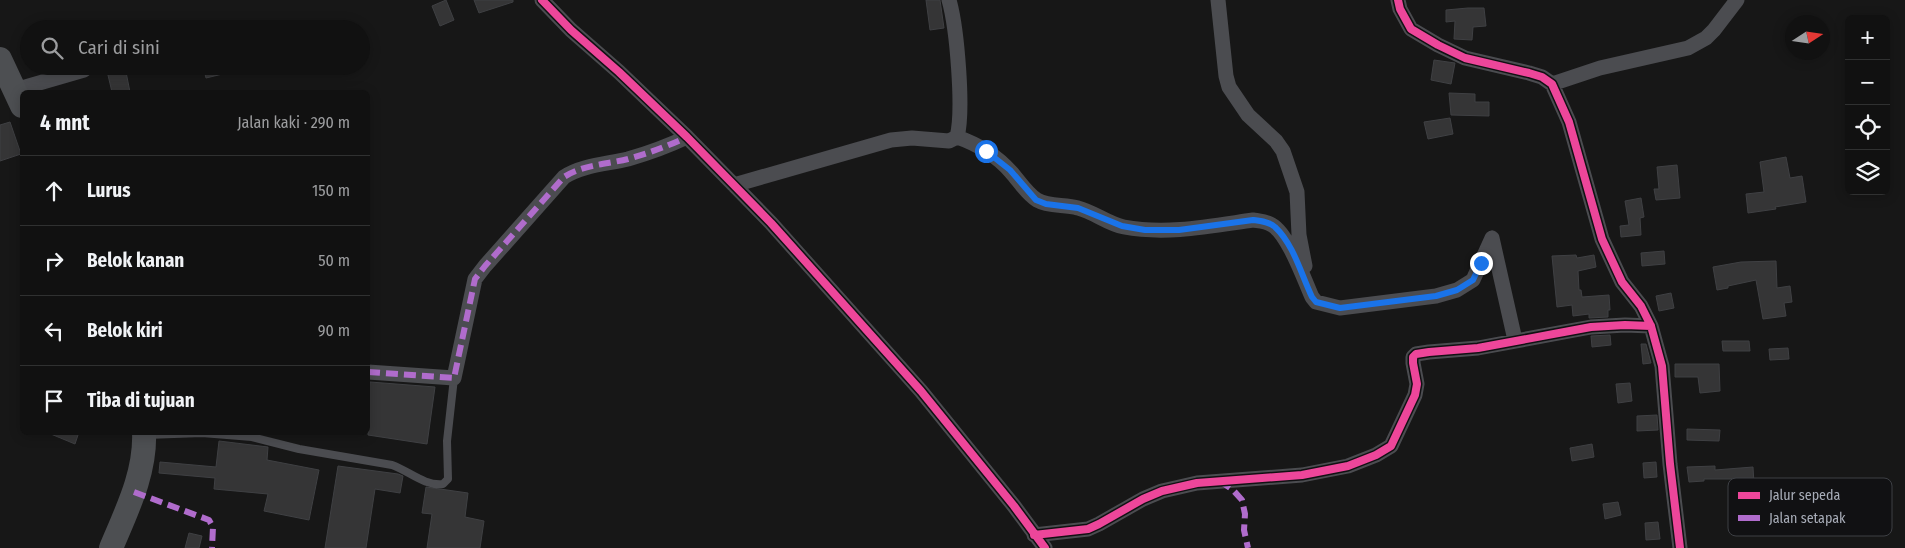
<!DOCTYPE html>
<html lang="id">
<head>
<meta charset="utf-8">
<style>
  :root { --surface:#111; --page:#1e1f1f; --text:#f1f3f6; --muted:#9c9d9f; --line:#303131 }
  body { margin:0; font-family:"Fira Sans Condensed",sans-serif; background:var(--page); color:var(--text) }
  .controls { position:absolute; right:15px; top:15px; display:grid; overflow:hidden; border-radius:8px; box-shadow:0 2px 12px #0003 }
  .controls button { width:45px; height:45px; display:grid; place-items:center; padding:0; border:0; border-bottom:1px solid var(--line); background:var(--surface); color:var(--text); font:25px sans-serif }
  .compass { position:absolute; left:1785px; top:15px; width:45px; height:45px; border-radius:50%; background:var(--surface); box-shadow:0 2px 12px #0003; rotate:78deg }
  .stop { position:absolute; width:15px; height:15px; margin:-11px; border:4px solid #1a73e8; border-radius:50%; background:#fff }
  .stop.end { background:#1a73e8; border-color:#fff; box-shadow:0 1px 5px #0008 }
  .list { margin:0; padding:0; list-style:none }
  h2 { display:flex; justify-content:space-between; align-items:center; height:65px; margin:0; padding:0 20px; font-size:21px }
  h2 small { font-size:16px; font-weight:400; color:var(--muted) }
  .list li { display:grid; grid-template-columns:32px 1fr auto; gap:15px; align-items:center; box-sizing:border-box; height:70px; padding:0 20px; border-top:1px solid var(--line) }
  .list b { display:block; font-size:19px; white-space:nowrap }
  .list em { font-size:16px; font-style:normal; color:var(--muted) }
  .icon { flex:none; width:28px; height:28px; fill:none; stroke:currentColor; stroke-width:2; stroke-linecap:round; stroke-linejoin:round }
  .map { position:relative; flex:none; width:1905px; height:548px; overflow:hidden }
  .search { position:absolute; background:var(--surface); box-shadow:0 2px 12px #0003; left:20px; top:20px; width:350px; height:55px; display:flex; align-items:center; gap:12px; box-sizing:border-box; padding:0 18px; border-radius:28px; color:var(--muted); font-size:19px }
  .panel { position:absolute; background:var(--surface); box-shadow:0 2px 12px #0003; left:20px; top:90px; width:350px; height:345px; border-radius:8px }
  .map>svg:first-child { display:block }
  .building { fill:#353536; stroke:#3f4043 }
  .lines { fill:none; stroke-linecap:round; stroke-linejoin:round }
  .service { stroke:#4b4c50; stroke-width:8 }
  .minor { stroke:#4b4c50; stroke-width:15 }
  .primary { stroke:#4d4f52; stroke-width:24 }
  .quiet { stroke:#b06ccc; stroke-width:6; stroke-dasharray:12 6; stroke-linecap:butt }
  .cycleway-casing { stroke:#111113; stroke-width:11 }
  .cycleway { stroke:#ed469a; stroke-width:8 }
  .route { stroke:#1a73e8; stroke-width:6 }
  .key { fill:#111113; stroke:#3e4045; stroke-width:1 }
  .key-label { font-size:14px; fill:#a8adb8 }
</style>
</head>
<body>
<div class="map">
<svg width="1905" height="548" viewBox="0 0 1905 548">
  <rect width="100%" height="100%" fill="#171717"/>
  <!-- building -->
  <path class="building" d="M446,0l8,20 -14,6 -8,-20z
    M474,0h39v2l-34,11z
    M926,0h14l4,28 -14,2z
    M1468,8h16l2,18 -13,1 -1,13 -18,-1 1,-18 -9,1v-12z
    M1434,60l21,3 -4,21 -20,-4z
    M203,66h35l1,4 -33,8z
    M125,67l5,25h-18l-5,-21z
    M1449,93l26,1v8h14v14l-38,-1z
    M1450,118l3,16 -25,5 -4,-17z
    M10,122l11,32 -21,7v-36z
    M1786,157l4,21 12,-2 4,26 -31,5 1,2 -28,4 -2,-19 18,-2 -4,-30z
    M1677,165l3,33 -24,2 -2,-11h5l-2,-22z
    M1641,198l3,19 -4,1 1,17 -20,2 -1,-11 9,-1 -4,-24z
    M1664,251l1,13 -23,2 -1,-13z
    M1576,255l1,3 17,-3 2,12 -18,4 1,19h2l1,7 27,-2 1,15h-2v7l-19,1v-4l-16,2 -1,-11 -15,2 -5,-51z
    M1776,261l1,27 13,-2 2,16 -8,1 2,13 -23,3 -7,-39 -28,6v2l-11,2 -4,-23 28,-5z
    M1671,293l3,15 -15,3 -3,-15z
    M1610,335l1,10 -19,2 -1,-11z
    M1722,341h27l1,10h-27z
    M1641,344h5l5,19 -8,1z
    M1788,348l1,11 -19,1 -1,-11z
    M1675,364h44l1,27 -20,2 -2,-16h-23z
    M370,382l65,5 -8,57 -59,-9v-35z
    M1630,383l2,18 -14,2 -2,-19z
    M1657,415l1,15 -21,1v-15z
    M1687,429l33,1 -1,11 -32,-1z
    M46,432h33l-4,12z
    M219,441l49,6 -1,13 52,10 -10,50 -45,-9 4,-17 -54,-5 1,-11 -56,-5 1,-11 56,5z
    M1592,444l2,13 -22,4 -2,-13z
    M1656,462l1,15 -13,1 -1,-15z
    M338,466l60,8 5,2 -3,17 -25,-4 -9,59h-41z
    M1715,466v4l38,-3 1,17 -19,1 -1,-6h-30v2l-15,1 -2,-15z
    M426,487l42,6 -3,24 19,4 -4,27h-53l5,-34 -10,-1z
    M1618,502l3,13 -16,4 -2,-15z
    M1658,522l2,17 -14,1 -1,-17z
    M189,533l13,3 -3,12h-14z"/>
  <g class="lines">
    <!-- service -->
    <path class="service" d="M146,435l56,-2 50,4 47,12 93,16c17,6 32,21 51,19l5,-5 -1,-38 7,-63"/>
    <!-- minor -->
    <path class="minor" d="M542,0l29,30 48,42 68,65 84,86 150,168 93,115 31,42
      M1218,0l8,76 3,11 19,28 28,26 7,10 14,41 2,43 6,31
      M1398,0l2,9 11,20 27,16 27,13 64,15 13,4 10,7 17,38 33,117 20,43 19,24 10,20 11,40 8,98 10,84
      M1552,84l48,-16 88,-20 18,-10 8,-8 23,-30
      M15,90l69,-20 5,-4
      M957,137c20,7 40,19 54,35 8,9 16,22 26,28 12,7 28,4 41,8 16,4 30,16 46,19 43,8 87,-1 129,-7 7,1 13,1 19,5 16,9 32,54 40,72l4,5 24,6 96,-12 21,-6 16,-10 19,-42
      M734,185l157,-45 21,-2 37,3 8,-4c7,-27 0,-109 -8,-137
      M1492,238l23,102
      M368,372l86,6 21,-99 10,-13 79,-89c18,-12 44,-13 64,-18 21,-6 40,-13 59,-22
      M1034,535l54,-6 11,-5 44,-25 19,-8 35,-8 105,-8 46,-9 28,-11 15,-9 24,-51 2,-11 -4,-21v-6l3,-3 13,-2 49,-4 113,-21 34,-2 26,1"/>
    <!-- primary -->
    <path class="primary" d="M0,59l22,47
      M111,548c15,-36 35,-75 33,-116"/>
    <!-- quiet -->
    <path class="quiet" d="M368,372l86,6 21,-99 10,-13 79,-89c18,-12 44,-13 64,-18 21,-6 40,-13 59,-22
      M1220,481l13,9 9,10 3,14 -1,16 4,18
      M134,492l75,28 4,7 -1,21"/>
    <defs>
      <path id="cycleway" d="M542,0l29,30 48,42 68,65 84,86 150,168 93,115 31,42
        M1398,0l2,9 11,20 27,16 27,13 64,15 13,4 10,7 17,38 33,117 20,43 19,24 10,20 11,40 8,98 10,84
        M1034,535l54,-6 11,-5 44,-25 19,-8 35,-8 105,-8 46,-9 28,-11 15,-9 24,-51 2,-11 -4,-21v-6l3,-3 13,-2 49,-4 113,-21 34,-2 26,1"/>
    </defs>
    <!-- cycleway casing -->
    <use href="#cycleway" class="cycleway-casing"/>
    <!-- cycleway -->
    <use href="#cycleway" class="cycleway"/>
  </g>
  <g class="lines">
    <!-- route -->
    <path class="route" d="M986,151l24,19 26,30 10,4 32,4 44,18 23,4h34l74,-10c8,1 17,2 22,7 19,18 26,47 37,70l4,5 24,6 96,-12 21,-6 16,-10 8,-17"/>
  </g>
  <!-- legend -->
  <rect x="1728" y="478" width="164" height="58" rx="8" class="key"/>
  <rect x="1738" y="492" width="22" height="7" fill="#ed469a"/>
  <rect x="1738" y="515" width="22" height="6" fill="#b06ccc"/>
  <g class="key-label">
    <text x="1769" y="500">Jalur sepeda</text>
    <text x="1769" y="523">Jalan setapak</text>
  </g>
</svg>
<div class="controls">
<button>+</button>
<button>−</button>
<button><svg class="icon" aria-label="locate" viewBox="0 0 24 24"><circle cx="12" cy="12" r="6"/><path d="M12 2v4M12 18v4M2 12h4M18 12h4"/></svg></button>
<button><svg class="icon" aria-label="layers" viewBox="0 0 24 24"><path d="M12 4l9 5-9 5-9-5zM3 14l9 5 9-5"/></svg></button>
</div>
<svg class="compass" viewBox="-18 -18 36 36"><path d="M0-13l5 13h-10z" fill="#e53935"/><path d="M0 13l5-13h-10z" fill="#9c9d9f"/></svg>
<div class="stop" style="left:986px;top:151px"></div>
<div class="stop end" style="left:1481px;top:263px"></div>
<div class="search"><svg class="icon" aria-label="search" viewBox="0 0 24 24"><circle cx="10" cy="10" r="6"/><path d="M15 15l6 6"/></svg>Cari di sini</div>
<section class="panel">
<h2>4 mnt<small>Jalan kaki · 290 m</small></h2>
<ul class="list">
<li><svg class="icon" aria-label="ahead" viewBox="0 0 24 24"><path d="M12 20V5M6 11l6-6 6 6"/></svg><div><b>Lurus</b></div><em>150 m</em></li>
<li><svg class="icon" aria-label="right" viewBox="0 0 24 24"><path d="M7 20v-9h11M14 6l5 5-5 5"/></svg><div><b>Belok kanan</b></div><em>50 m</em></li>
<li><svg class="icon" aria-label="left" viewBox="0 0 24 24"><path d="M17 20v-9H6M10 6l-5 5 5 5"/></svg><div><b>Belok kiri</b></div><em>90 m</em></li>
<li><svg class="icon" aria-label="arrive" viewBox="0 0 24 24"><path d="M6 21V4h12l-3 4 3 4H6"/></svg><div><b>Tiba di tujuan</b></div></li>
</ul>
</section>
</div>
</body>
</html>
